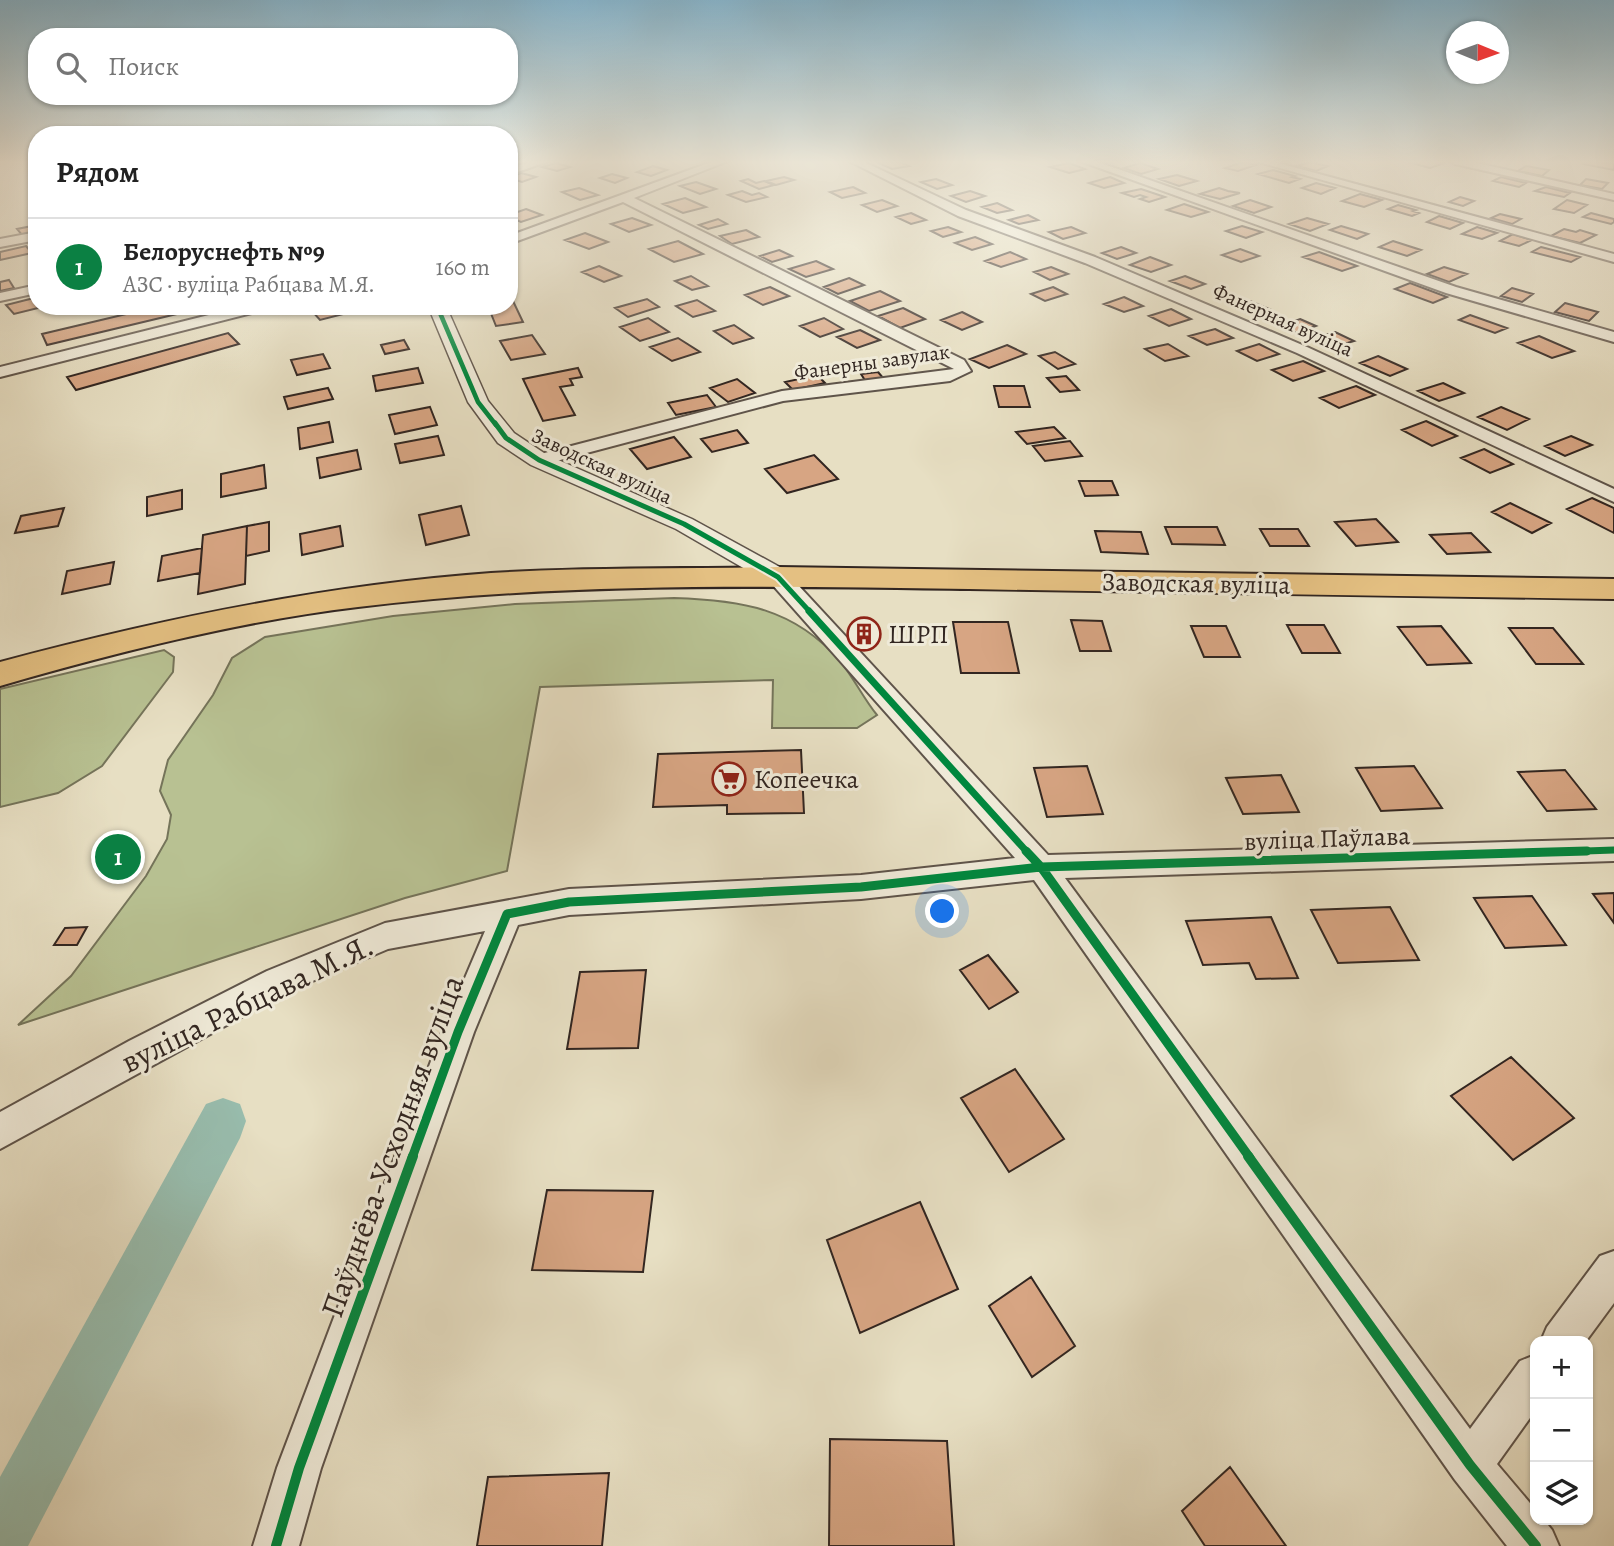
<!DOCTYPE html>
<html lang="ru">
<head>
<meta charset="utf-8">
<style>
  :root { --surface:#fff; --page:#f2f2f2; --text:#222; --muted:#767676; --line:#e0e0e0; --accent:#0b8043 }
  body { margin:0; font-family:Alegreya,serif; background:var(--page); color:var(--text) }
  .controls { position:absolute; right:21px; bottom:21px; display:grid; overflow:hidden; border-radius:14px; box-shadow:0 2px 5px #0004 }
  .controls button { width:63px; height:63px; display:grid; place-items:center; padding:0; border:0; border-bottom:2px solid var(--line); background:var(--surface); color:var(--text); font:35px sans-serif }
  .compass { position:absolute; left:1446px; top:21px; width:63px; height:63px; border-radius:50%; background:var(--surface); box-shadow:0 2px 5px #0004; rotate:91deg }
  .you { position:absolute; left:943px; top:912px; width:24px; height:24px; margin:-18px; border:5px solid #fff; border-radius:50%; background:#1a73e8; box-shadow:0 0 0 10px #1a73e833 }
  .badge { display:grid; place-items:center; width:46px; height:46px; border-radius:50%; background:var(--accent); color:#fff; font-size:23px; font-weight:700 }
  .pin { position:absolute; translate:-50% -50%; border:4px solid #fff; box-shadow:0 2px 7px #0006 }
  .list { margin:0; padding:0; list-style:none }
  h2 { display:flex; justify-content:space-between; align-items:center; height:91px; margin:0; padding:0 28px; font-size:30px }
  h2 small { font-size:23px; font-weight:400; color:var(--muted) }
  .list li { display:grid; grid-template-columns:46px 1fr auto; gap:21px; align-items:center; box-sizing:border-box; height:98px; padding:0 28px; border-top:2px solid var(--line) }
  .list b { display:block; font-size:26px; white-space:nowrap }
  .list p { margin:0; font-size:23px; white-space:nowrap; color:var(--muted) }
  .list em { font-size:23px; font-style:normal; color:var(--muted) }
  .icon { flex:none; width:38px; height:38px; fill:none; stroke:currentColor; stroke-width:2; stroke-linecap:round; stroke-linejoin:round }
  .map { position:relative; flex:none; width:1614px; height:1546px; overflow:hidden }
  .search { position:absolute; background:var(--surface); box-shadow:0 2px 5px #0004; left:28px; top:28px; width:490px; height:77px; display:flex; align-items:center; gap:18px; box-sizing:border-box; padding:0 24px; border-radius:28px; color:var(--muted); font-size:26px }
  .panel { position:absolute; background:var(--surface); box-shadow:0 2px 5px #0004; left:28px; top:126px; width:490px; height:189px; border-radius:28px }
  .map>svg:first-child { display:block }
  .green { fill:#b8c192; stroke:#75745a; stroke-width:2 }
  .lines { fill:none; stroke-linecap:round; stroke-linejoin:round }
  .canal { fill:#98bdae; fill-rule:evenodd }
  .building { fill:#d7a583; stroke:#322621; stroke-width:2 }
  .minor-casing { stroke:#5f544a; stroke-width:4 }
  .tertiary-casing { stroke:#5f544a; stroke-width:3 }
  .primary-casing { stroke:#322621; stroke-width:4 }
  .minor { fill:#efead8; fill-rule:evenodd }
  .tertiary { fill:#efead8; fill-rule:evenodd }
  .primary { fill:#e4c082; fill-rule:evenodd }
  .cycleway-far4-casing { stroke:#efead8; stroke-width:7 }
  .cycleway-far3-casing { stroke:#efead8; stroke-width:9 }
  .cycleway-far2-casing { stroke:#efead8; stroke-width:11 }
  .cycleway-far1-casing { stroke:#efead8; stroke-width:13 }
  .cycleway-casing { stroke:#efead8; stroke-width:15 }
  .cycleway-far4 { stroke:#00873e; stroke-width:4.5 }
  .cycleway-far3 { stroke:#00873e; stroke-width:5 }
  .cycleway-far2 { stroke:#00873e; stroke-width:7 }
  .cycleway-far1 { stroke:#00873e; stroke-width:9 }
  .cycleway { stroke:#00873e; stroke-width:10 }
  .labels { text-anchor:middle; stroke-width:6; stroke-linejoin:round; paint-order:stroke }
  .far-street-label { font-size:21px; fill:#322621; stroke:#efead8 }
  .street-label { font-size:26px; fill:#322621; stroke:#efead8 }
  .poi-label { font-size:26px; fill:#322621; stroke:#efead8; text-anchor:start }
  .near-street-label { font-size:32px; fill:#322621; stroke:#efead8 }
</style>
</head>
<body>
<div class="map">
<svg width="1614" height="1546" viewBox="0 0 1614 1546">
  <rect width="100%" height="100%" fill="#e7dfc3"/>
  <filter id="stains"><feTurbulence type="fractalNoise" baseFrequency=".00286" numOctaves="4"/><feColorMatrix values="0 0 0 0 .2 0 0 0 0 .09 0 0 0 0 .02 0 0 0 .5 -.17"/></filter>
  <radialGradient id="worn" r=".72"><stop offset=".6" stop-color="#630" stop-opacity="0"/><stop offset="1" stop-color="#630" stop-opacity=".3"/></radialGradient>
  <!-- green -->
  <path class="green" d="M674,598c67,2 120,10 166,63 14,17 23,37 37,54l-20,13h-85l1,-48 -233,7 -33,184 -102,27 -387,127 53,-49 75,-100 21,-37 4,-24 -11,-24 8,-31 45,-65 19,-37 33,-21 128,-21 122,-12z
    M164,650l10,7 -1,15 -71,94 -44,27 -58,14v-118z"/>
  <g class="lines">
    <!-- canal -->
    <path class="canal" d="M223,1098l17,6 6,17 -6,17 -212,408h-28v-69l206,-373z"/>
  </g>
  <!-- building -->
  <path class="building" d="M898,161l11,5 -17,3 -13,-6z
    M1418,161h19l7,2 -14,5 -19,-5z
    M1587,161l27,2v7l-31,-6z
    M1243,162l13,3 -18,6 -13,-3z
    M1309,162l19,4 -12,5 -19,-5z
    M556,163l14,4 -13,4 -15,-4z
    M1069,163l16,6 -16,4 -19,-6z
    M1140,163l18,6 -17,5 -17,-6z
    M653,166l14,4 -16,6 -14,-4z
    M1526,166l23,4 -7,6 -24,-5z
    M1273,170l22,6 -3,1 8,2 -11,4 -31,-9z
    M521,173l15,4 -14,5 -13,-4z
    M612,174l15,4 -12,5 -15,-5z
    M1177,175l20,6 -18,5 -20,-7z
    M784,177l10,3 -18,5 -10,-4z
    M1110,177l14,6 -20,5 -15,-5z
    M1501,177l25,6 -7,4 -26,-6z
    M748,179l8,4 8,-2 10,4 -15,4 -18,-8z
    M936,179l16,6 -15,4 -16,-7z
    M1586,179l22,4 -6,6 -22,-4z
    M696,182l20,7 -16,5 -20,-8z
    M1316,183l19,5 -14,6 -19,-6z
    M853,187l12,6 -23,5 -12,-6z
    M1546,187l24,6 -6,4 -29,-6z
    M579,188l19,7 -18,5 -18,-8z
    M1219,188l9,3 12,2 -20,6 -20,-5z
    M1141,189l24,8 -16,5 -9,-3 6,-2 -6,-2 -6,2 -12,-4z
    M742,191l10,4 7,-2 8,4 -21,5 -18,-7z
    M970,191l15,5 -19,6 -15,-6z
    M1360,194l22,6 -18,7 -22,-6z
    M1460,197l14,4 -11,5 -14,-4z
    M685,198l21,9 -23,6 -20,-9z
    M882,200l15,6 -20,6 -15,-7z
    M1250,200l21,7 -17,6 -21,-7z
    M1567,200l20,5 -13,8 -20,-4z
    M997,203l15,7 -15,3 -15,-6z
    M1184,204l24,8 -17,5 -24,-7z
    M1398,205l18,5 -3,1 6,2 -7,3 -24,-7z
    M526,209l16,6 -21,7 -12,-5v-2z
    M911,213l15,7 -15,4 -15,-7z
    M1591,213l23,6v3l-3,2 -28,-7z
    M1500,214l21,5 -9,5 -21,-6z
    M1028,215l10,5 -19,4 -10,-4z
    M1439,216l24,7 -13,6 -23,-7z
    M632,218l19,7 -22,7 -18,-8z
    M1307,218l21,6 -18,7 -21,-7z
    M718,219l9,5 -19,5 -9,-4z
    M37,225v7l-15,3 -5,-6z
    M1242,226l20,6 -16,6 -20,-7z
    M1341,226l27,8 -11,5 -27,-9z
    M948,227l13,5 -18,5 -12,-6z
    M1071,227l14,6 -22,6 -14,-7z
    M1477,227l20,6 -15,6 -20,-5z
    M1564,229l12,3 4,-2 16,5 -16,8 -29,-7z
    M746,230l13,7 -27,7 -12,-8z
    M585,233l23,9 -19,7 -24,-9z
    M1513,234l19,6 -13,6 -19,-5z
    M975,237l17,7 -20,6 -17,-7z
    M678,241l25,13 -29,8 -25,-13z
    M1393,241l28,9 -14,6 -28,-9z
    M26,246l6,7 -32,7v-8z
    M1121,247l15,6 -19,6 -15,-6z
    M1541,247l39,10 -9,5 -39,-10z
    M1240,249l19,7 -18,6 -19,-7z
    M779,250l13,6 -20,6 -12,-6z
    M1010,252l16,7 -25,8 -16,-6z
    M1319,252l38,14 -15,5 -39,-14z
    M1150,257l21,8 -20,7 -21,-7z
    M816,261l17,8 -27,8 -17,-8z
    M599,266l22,10 -17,6 -22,-10z
    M1051,267l17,7 -18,6 -16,-8z
    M1444,267l23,7 -18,8 -22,-8z
    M691,276l17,10 -16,4 -17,-9z
    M1185,276l20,8 -14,5 -21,-8z
    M849,278l15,7 -26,9 -14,-7z
    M9,280l5,8 -14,3v-9z
    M1410,283l37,14 -14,6 -38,-14z
    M770,287l19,9 -26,9 -18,-10z
    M1053,287l14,7 -22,7 -14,-7z
    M1512,288l21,6 -11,8 -21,-6z
    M880,291l20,10 -31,10 -19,-10z
    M1124,297l19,9 -19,6 -20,-8z
    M34,298l3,8 5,1 -28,7 -8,-9z
    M647,299l12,8 -31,10 -13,-9z
    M697,300l18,11 -22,6 -17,-11z
    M513,301l10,21 -27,4 -8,-20h21v-4z
    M1250,301l19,8 -17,6 -19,-8z
    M1565,303l33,9 -9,9 -34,-9z
    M160,306l42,2 -155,37 -5,-11z
    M330,306h35l2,2 -47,12 -8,-9z
    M903,308l22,11 -25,9 -22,-12z
    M1171,309l20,10 -22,7 -20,-10z
    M962,312l20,10 -20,8 -21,-10z
    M1470,315l37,13 -12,5 -36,-13z
    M648,318l21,14 -29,9 -20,-14z
    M824,318l19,11 -23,8 -20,-11z
    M1300,319l16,7 -19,7 -16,-7z
    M734,325l19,13 -20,6 -19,-13z
    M1215,329l18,9 -26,7 -18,-9z
    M860,330l20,10 -23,8 -20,-11z
    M1335,332l19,9 -23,7 -18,-9z
    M228,333l11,11 -163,46 -9,-13z
    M532,335l13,19 -34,6 -11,-19z
    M1539,336l35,15 -22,7 -34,-15z
    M678,338l22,14 -28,9 -22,-14z
    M404,340l5,9 -24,5 -4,-9z
    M1168,344l20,12 -23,5 -20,-12z
    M1259,344l20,10 -22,7 -20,-10z
    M1007,345l19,9 -37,14 -19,-9z
    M1055,352l20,12 -17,5 -19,-13z
    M323,354l7,14 -33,7 -6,-15z
    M1378,356l29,13 -17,7 -30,-13z
    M1303,361l21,10 -31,10 -21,-11z
    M418,368l5,15 -47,8 -3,-15z
    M578,368l4,9 -12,2 3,6 -13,2 15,28 -32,6 -20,-42z
    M878,372l6,7 -18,3 -5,-8z
    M817,375l8,8 -32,7 -8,-8z
    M1066,376l13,14 -19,2 -13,-14z
    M737,379l18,14 -27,9 -18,-14z
    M1443,383l21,10 -25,8 -21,-10z
    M994,386h30l6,21h-31z
    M1356,386l19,9 -36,13 -19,-10z
    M328,388l5,11 -45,10 -4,-12z
    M707,395l9,12 -40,8 -8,-12z
    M430,407l7,18 -42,9 -6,-19z
    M1501,407l28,12 -22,11 -29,-13z
    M1426,421l31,15 -25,10 -30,-16z
    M329,422l4,20 -33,7 -2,-21z
    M1054,427l11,11 -38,6 -11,-12z
    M737,430l11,13 -36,9 -11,-13z
    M438,436l6,19 -44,8 -5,-19z
    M1571,436l21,9 -27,11 -20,-10z
    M674,437l17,20 -44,12 -17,-20z
    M1070,441l12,15 -37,5 -12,-15z
    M1484,449l29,15 -23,9 -29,-15z
    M357,450l4,19 -41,9 -3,-20z
    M814,455l24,24 -51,14 -22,-24z
    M264,465l2,23 -45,9v-23z
    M1079,481h33l6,14 -33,1z
    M182,490v19l-35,7v-19z
    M1592,498l22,10v25l-47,-24z
    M1510,503l41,20 -19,10 -40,-21z
    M461,506l8,29 -43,10 -7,-30z
    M64,508l-6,18 -43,7 6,-17z
    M1376,519l22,23 -42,4 -21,-24z
    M269,522v29l-23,5 1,-30z
    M247,526l-2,58 -47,10 5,-59z
    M340,526l3,20 -41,9 -2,-21z
    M1165,527h52l8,18 -53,-1z
    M1260,529h38l11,17h-39z
    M1095,531l46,1 7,22 -47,-2z
    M1471,533l19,19 -43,2 -17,-19z
    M202,548l-2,25 -42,8 4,-25z
    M114,562l-4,22 -48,10 5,-23z
    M1071,620l31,1 9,30h-31z
    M953,622h55l11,51h-58z
    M1287,625h37l16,28h-38z
    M1191,626h35l14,31h-36z
    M1441,626l30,37 -44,2 -29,-38z
    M1509,628h44l30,36h-47z
    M801,750l3,63 -77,1v-9l-74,2 5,-53z
    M1087,766l16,48 -56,3 -13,-49z
    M1414,766l28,42 -61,3 -25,-43z
    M1565,770l31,39 -49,2 -29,-39z
    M1281,775l18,37 -56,2 -17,-36z
    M1614,893v30l-21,-29z
    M1532,896l34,49 -61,3 -31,-50z
    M1390,907l29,53 -81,3 -27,-53z
    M1271,917l27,61 -42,1 -7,-16 -46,2 -17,-44z
    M87,927l-10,18h-23l11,-17z
    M988,955l30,37 -29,17 -29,-39z
    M646,970l-8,78 -71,1 13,-77z
    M1511,1057l63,61 -61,42 -62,-64z
    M1015,1069l49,70 -55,33 -48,-74z
    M547,1190l106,1 -10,81 -111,-2z
    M920,1202l38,87 -98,44 -33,-93z
    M1031,1277l44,69 -43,31 -43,-71z
    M830,1439l117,2 7,105h-125z
    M1230,1467l56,79h-81l-23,-35z
    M609,1473l-7,73h-125l11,-69z"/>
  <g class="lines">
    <defs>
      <path id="minor" d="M534,161h15l-40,14v-7z
        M714,161h14l-94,37 330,162 7,11 -21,10 -167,20 -238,63h-12l-3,-4 3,-4 249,-65 172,-22 -331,-167 -114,42v-8z
        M849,161h13l104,49 129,47 212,90 307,142v13l-317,-149 -212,-90 -127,-47z
        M1080,161h15l361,126 158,45v10l-168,-49z
        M1255,161h16l343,93v8z
        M1450,161h18l146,33v6l-159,-36z
        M37,232v8l-37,7v-8z
        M37,285v8l-37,8v-8z
        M245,306h25l-2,3 -268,68v-10z
        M778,570l8,2 262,283 566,-16v22l-549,17 405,551 50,-68 15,-6v56l-38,53 38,45v11h9l8,10 7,16h-52l-52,-66 -421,-600 -173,19 -292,16 -51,10 -44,107 -153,436 -22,78h-46l24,-78 165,-436 43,-101 -97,18 -99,42 -289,158v-37l129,-71 138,-70 118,-48 184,-34 292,-14 154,-17 -245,-276 -3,-5 3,-5z
        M1614,1251v52l-28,38h-45l6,-14 53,-71z"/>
      <path id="tertiary" d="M428,306h18l42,95 26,32 33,22 145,64 95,52 4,6 -4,6 -9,2 -9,-2 -93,-54 -145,-64 -33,-22 -30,-41z"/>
      <path id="primary" d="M778,567l836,12v20c-215,-3 -430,-6 -645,-10 -203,-3 -408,-7 -611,18 -119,14 -243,46 -358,79v-24c160,-43 325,-77 491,-89 95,-6 192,-4 287,-6z"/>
    </defs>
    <!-- minor casing -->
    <use href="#minor" class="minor-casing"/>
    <!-- tertiary casing -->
    <use href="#tertiary" class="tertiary-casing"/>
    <!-- primary casing -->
    <use href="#primary" class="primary-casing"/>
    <!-- minor -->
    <use href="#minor" class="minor"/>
    <!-- tertiary -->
    <use href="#tertiary" class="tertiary"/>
    <!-- primary -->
    <use href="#primary" class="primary"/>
    <defs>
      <path id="cycleway-far4" d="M437,306l41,96 18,23"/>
      <path id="cycleway-far3" d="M495,423l11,15 33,22 145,64 94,53 33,36"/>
      <path id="cycleway-far2" d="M809,611l219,242
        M1528,853l86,-3"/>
      <path id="cycleway-far1" d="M1026,851l15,16 209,291
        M412,1158l46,-126 49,-118 62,-12 292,-15 180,-20 546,-16"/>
      <path id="cycleway" d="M1248,1156l222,309 66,81
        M276,1546l23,-78 114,-312"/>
    </defs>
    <!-- cycleway-far4 casing -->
    <use href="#cycleway-far4" class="cycleway-far4-casing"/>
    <!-- cycleway-far3 casing -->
    <use href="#cycleway-far3" class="cycleway-far3-casing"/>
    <!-- cycleway-far2 casing -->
    <use href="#cycleway-far2" class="cycleway-far2-casing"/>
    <!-- cycleway-far1 casing -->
    <use href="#cycleway-far1" class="cycleway-far1-casing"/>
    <!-- cycleway casing -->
    <use href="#cycleway" class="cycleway-casing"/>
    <!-- cycleway-far4 -->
    <use href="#cycleway-far4" class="cycleway-far4"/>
    <!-- cycleway-far3 -->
    <use href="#cycleway-far3" class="cycleway-far3"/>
    <!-- cycleway-far2 -->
    <use href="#cycleway-far2" class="cycleway-far2"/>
    <!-- cycleway-far1 -->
    <use href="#cycleway-far1" class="cycleway-far1"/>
    <!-- cycleway -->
    <use href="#cycleway" class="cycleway"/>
  </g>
  <!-- sky -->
  <linearGradient id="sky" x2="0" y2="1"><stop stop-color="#88b8d1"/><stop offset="0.43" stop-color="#f4f1e4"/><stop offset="1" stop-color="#f4f1e4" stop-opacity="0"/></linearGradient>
  <rect width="1614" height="377" fill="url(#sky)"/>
  <!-- icons -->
  <defs>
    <symbol id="building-ring" viewBox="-11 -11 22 22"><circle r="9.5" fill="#efead8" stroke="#8f2418" stroke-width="1.5"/><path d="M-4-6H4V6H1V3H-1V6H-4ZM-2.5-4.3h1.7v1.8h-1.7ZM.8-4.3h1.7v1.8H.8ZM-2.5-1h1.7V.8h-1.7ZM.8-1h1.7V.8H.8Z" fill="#8f2418"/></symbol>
    <symbol id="supermarket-ring" viewBox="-11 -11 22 22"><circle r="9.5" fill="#efead8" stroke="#8f2418" stroke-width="1.5"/><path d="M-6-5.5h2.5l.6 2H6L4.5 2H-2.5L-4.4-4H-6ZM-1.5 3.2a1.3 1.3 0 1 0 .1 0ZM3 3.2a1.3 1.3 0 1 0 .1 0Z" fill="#8f2418"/></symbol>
  </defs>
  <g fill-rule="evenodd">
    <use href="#building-ring" x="845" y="615" width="38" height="38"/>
    <use href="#supermarket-ring" x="710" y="760" width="38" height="38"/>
  </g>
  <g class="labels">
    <!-- far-street labels -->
    <g class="far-street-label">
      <text transform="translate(1283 320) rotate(24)" y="7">Фанерная вуліца</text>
      <text transform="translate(872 362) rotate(-8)" y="7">Фанерны завулак</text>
      <text transform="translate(602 466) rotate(25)" y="7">Заводская вуліца</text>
    </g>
    <!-- street labels -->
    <g class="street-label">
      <text transform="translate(1196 583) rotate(1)" y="9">Заводская вуліца</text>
      <text transform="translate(1327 838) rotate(-2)" y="9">вуліца Паўлава</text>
    </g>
    <!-- poi labels -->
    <g class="poi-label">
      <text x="888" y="643">ШРП</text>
      <text x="754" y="788">Копеечка</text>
    </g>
    <!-- near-street labels -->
    <g class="near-street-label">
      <text transform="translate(247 1003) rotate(-26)" y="11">вуліца Рабцава М.Я.</text>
      <text transform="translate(392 1146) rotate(-70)" y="11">Паўднёва-Усходняя вуліца</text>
    </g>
  </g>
  <rect width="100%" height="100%" filter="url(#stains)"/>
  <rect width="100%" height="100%" fill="url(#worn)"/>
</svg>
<div class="controls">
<button>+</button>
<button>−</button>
<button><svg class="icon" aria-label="layers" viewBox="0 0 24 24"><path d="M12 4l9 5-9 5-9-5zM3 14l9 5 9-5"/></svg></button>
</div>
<svg class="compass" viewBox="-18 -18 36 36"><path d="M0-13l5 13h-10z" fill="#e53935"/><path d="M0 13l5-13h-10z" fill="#767676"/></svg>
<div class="you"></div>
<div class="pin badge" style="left:118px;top:857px">1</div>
<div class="search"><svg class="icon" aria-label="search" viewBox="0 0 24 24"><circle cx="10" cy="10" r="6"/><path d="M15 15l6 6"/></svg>Поиск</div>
<section class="panel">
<h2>Рядом<small></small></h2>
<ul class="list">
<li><span class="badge">1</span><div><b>Белоруснефть №9</b><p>АЗС · вуліца Рабцава М.Я.</p></div><em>160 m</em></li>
</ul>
</section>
</div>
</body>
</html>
